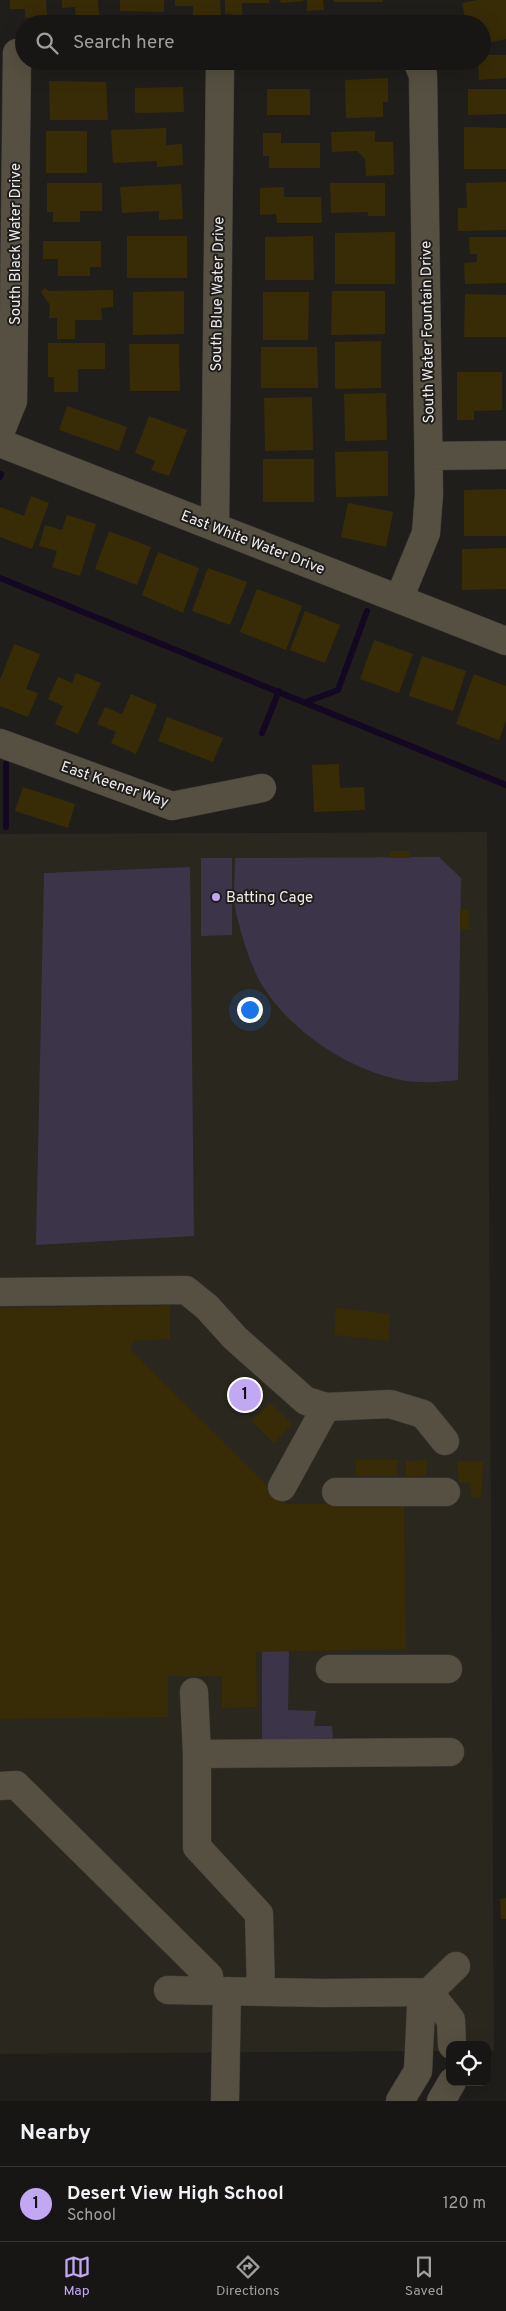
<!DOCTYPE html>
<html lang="en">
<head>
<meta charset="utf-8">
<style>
  :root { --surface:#181614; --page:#252322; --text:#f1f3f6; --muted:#9f9fa0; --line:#363534; --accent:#c2a8f2 }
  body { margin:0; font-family:Overpass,sans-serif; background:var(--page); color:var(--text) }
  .controls { position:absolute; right:15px; bottom:15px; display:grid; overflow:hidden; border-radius:10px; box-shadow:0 5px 20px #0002 }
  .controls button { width:45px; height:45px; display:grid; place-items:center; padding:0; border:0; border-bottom:1px solid var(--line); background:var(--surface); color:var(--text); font:25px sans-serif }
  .you { position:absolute; left:249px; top:1009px; width:18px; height:18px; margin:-12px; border:4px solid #fff; border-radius:50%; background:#1a73e8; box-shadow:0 0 0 8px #1a73e833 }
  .badge { display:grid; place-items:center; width:32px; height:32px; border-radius:50%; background:var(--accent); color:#111; font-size:16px; font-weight:700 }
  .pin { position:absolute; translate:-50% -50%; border:2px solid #fff; box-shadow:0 1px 5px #0006 }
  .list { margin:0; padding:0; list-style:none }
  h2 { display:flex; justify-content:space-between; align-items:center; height:65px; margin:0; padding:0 20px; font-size:21px }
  h2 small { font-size:16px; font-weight:400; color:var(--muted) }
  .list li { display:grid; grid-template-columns:32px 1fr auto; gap:15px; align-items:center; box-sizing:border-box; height:75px; padding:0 20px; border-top:1px solid var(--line) }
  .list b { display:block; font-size:19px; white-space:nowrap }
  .list p { margin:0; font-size:16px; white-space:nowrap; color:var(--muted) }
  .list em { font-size:16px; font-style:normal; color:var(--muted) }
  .icon { flex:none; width:28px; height:28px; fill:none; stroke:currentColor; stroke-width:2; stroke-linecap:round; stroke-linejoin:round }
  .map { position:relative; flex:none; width:506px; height:2101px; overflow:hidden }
  .search { position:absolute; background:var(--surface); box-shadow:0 5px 20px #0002; left:15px; right:15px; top:15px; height:55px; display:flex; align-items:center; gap:12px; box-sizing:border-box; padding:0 18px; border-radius:28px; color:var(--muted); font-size:19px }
  .sheet { height:140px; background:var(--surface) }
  nav { display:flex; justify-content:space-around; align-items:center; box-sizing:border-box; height:70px; border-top:1px solid var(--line); background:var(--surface); font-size:14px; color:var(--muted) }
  nav a { display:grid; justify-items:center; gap:2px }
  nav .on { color:var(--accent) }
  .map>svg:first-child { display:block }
  .built { fill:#2a271e }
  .green { fill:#3c3549 }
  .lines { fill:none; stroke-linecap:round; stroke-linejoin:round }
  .stream { stroke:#130722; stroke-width:6 }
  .building { fill:#382c07 }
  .minor-casing { stroke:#3d3b38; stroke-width:29 }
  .minor { stroke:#555041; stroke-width:28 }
  .poi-dot { fill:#c2a8f2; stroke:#201e1b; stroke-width:2 }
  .labels { text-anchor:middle; stroke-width:4; stroke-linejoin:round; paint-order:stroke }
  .street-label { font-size:15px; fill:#eeedeb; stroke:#201e1b }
  .poi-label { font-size:15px; fill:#eeedeb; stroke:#201e1b; text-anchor:start }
</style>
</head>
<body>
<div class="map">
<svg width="506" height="2101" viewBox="0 0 506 2101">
  <rect width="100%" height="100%" fill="#201e1b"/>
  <!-- built -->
  <path class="built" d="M487,832l7,1219h-7v-6h-37v6l-450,3v-1220z"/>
  <!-- green -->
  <path class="green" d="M439,857l22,21 -3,202c-20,2 -41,4 -61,-1 -53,-11 -115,-54 -140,-103 -9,-19 -18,-48 -22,-69 -2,-15 0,-33 0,-49z
    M201,858h31v77l-31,1z
    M190,867l4,369 -158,9 8,-372z
    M262,1651h27l-1,59 28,1 -2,15h18l1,14 -71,1z"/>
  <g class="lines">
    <!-- stream -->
    <path class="stream" d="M0,477l1,-3
      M0,578l506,207
      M306,702l32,-12 29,-79
      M262,733l17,-42
      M6,764v63"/>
  </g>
  <!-- building -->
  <path class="building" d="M10,0h36l1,17 -22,1v-9h-15z
    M62,0h36l1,20h-23l-1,-13 -13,1z
    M120,0h44v12l-44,-1z
    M175,0h45l1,22 -28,1v-17h-18z
    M225,0h44v3h-27v12l-17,-1z
    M280,0h23v1l-22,2z
    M307,0h16l1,10 -17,1z
    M334,0h49v2h-49z
    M478,0h28v39l-24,5v-20l-16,-1 -4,-20z
    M482,55h24v23l-27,2 -1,-19h4z
    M388,78v24h-5v15l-37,1 -1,-38z
    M49,81l57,1 2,38h-58z
    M183,87l1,25 -49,1v-25z
    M267,89h43v26h-43z
    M468,89h38v25l-38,1z
    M464,127l42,1v41h-42z
    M166,128v17l16,-1 1,21 -26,2v-6l-44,2 -2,-33z
    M46,131h41v42h-41z
    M375,131v11h18l1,33 -28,1 -1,-17 -8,-8 -25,1 -1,-20z
    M263,133h18v10h39v25h-51v-12h-6z
    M506,182v48l-48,1v-23h9l-1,-25z
    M47,183h55v28h-22v11h-27v-10h-6z
    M330,183h55v33h-17v-4l-37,1z
    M181,184l2,35 -24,1v-9l-37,2 -2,-26z
    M284,187v10h37l1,26h-45l-1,-9 -16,1v-27z
    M395,232v52h-60v-51z
    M127,236h60v42h-60z
    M313,236l1,44h-49v-43z
    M469,237h37v46l-41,1 -1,-21 13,-1v-8h-7z
    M43,241h58v26h-11v9h-32v-17h-15z
    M45,288l4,3 64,-1v17l-12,1 1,12h-27v19h-18v-21h-8l1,-13 -9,-13z
    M184,291v43l-51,1v-43z
    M332,291h53v43l-54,1z
    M263,292h46l-1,48h-45z
    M465,294l41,1v42h-42z
    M381,341v47l-46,1v-47z
    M48,343h57v26h-27v23h-24v-15h-6z
    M129,344h50l1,47h-50z
    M261,347h56l1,41h-57z
    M457,372h45v38l-28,1v9h-17z
    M386,393l1,47 -42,1 -1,-47z
    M312,397l1,53 -48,1 -1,-53z
    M67,406l60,21 -8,24 -60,-21z
    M149,416l38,14 -18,46 -18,-6 4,-9 -20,-8z
    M388,451v45l-52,1 -1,-45z
    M263,459h51v43h-51z
    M506,489v47h-42v-46z
    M31,496l18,7 -17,46 -32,-12v-30l24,9z
    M348,503l45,9 -7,35 -45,-10z
    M67,515l29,9 -16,52 -28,-9 5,-16 -18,-5 6,-21 17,5z
    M109,531l42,16 -14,38 -42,-16z
    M506,548v41l-44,1v-41z
    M158,552l41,16 -16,45 -41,-18z
    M208,568l39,14 -17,43 -38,-14z
    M257,589l45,17 -16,44 -46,-18z
    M305,611l35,14 -15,38 -35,-13z
    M374,640l39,14 -14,39 -39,-14z
    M14,644l26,10 -14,35 12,4 -10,24 -28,-11v-26z
    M422,656l44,15 -13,40 -44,-15z
    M76,673l25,10 -23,51 -23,-10 8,-18 -15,-7 10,-22 14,6z
    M474,674l32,12v34l-7,20 -43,-16z
    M131,694l26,11 -21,49 -25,-11 5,-11 -19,-8 8,-17 17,7z
    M167,717l56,21 -10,24 -55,-21z
    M339,764l1,24 24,-1 1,23 -51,2 -2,-47z
    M23,787l52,17 -7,24 -53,-17z
    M390,851h19l1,7h-20z
    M460,910h9v19h-9z
    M170,1305v34l-36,2 -4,8 156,155 118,-1 2,146 -150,3 1,55 -35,1v-32h-54v41l-168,2v-411z
    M336,1308l54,6 -1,27 -55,-6z
    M270,1403l22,21 -18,19 -23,-22z
    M356,1460h41v16h-41z
    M427,1460l-1,15 -20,2v-16z
    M457,1461l26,1 -2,36h-10l-1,-16 -11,1z
    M506,1898v21h-5l-1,-20z"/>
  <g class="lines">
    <defs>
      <path id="minor" d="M0,433l13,-32 4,-348
        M0,443l506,198
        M429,456l77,-1
        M215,527l5,-466
        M399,599l27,-66 3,-39 -6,-419 -6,-14
        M0,743l172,63 90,-18
        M0,1292l186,-2 21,17 28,31 71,63 20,6 64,-3 33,10 22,27
        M282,1487l44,-80
        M336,1492h110
        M330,1669h118
        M194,1692l3,62
        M0,1786l16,-1 193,191 2,15
        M168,1990l156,3 105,-1 27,-26
        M261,1991l-2,-77 -62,-67v-93l253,-2
        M225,2101l2,-110
        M400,2101l18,-30 3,-63 8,-16 22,28 1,25
        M441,2101l11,-19"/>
    </defs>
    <!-- minor casing -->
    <use href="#minor" class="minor-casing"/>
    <!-- minor -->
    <use href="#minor" class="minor"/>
  </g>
  <!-- markers -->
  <circle class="poi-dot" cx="216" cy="897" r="5"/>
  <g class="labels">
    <!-- street labels -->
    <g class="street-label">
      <text transform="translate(15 244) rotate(-90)" y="5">South Black Water Drive</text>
      <text transform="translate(217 294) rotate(-89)" y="5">South Blue Water Drive</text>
      <text transform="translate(427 332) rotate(-91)" y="5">South Water Fountain Drive</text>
      <text transform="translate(253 542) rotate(21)" y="5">East White Water Drive</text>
      <text transform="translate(115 784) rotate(19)" y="5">East Keener Way</text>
    </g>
    <!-- poi labels -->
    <g class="poi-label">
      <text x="226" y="902">Batting Cage</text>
    </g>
  </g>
</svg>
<div class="controls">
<button><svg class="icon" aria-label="locate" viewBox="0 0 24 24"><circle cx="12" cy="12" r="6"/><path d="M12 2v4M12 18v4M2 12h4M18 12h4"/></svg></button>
</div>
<div class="you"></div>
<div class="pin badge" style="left:245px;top:1395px">1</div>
<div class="search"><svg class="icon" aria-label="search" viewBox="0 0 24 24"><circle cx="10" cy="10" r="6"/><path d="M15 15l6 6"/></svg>Search here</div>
</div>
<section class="sheet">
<h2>Nearby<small></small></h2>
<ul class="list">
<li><span class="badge">1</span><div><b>Desert View High School</b><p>School</p></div><em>120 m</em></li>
</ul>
</section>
<nav>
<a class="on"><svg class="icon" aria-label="map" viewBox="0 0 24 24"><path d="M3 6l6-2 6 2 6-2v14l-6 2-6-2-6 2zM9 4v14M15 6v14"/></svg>Map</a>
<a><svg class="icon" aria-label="directions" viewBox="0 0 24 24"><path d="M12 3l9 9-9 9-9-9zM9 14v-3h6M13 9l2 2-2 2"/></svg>Directions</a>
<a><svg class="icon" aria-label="saved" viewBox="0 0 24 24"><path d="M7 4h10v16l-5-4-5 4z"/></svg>Saved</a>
</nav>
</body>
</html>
